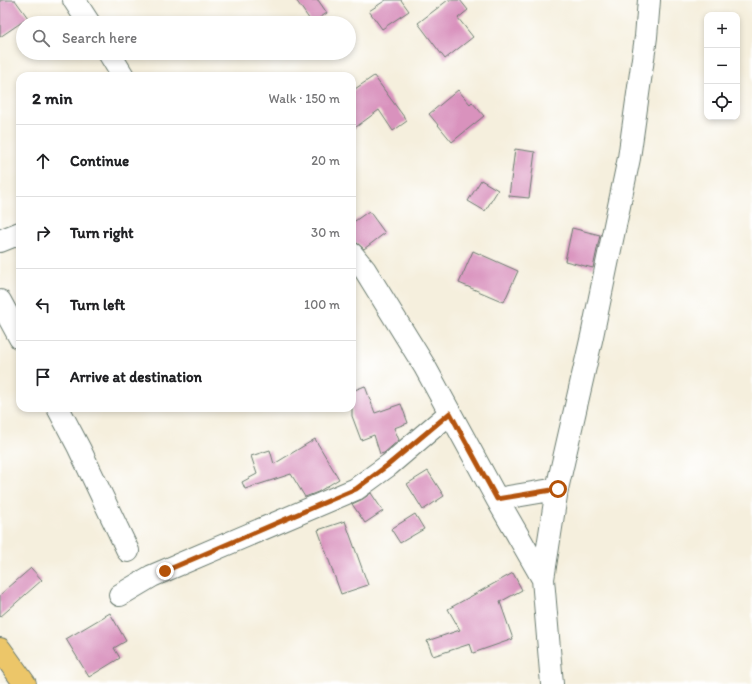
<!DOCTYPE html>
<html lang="en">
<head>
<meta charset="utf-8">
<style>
  :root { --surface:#fff; --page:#f2f2f2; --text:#202124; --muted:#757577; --line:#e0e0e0 }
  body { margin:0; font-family:Itim,sans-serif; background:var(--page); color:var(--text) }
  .controls { position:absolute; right:12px; top:12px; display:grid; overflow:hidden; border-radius:8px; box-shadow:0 2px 6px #0003 }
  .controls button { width:36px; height:36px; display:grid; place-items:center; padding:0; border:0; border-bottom:1px solid var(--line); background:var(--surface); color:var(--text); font:20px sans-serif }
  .stop { position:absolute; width:12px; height:12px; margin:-9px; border:3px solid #b45309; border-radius:50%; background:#fff }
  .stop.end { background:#b45309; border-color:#fff; box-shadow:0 1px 4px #0008 }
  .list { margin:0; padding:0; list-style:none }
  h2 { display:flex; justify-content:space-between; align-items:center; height:52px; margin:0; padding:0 16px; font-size:17px }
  h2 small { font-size:13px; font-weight:400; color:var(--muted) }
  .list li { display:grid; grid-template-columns:26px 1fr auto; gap:12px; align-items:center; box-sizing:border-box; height:72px; padding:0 16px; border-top:1px solid var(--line) }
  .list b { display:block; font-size:15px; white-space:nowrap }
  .list em { font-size:13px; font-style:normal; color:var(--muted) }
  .icon { flex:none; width:22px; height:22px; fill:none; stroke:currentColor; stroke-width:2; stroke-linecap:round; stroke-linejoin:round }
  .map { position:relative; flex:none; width:752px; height:684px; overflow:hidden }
  .search { position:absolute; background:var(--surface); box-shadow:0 2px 6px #0003; left:16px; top:16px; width:340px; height:44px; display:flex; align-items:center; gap:10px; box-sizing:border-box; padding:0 14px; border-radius:22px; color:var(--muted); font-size:15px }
  .panel { position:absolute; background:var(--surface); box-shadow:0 2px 6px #0003; left:16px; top:72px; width:340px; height:340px; border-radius:12px }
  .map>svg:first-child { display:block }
  .building { fill:#d992bd }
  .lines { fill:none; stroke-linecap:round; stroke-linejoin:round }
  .minor-casing { stroke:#6a7b6f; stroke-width:24 }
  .major-casing { stroke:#6a7b6f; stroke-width:24 }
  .minor { stroke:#fff; stroke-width:22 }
  .major { stroke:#ecc669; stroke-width:22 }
  .route { stroke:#b45309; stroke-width:5 }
</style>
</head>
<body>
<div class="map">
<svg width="752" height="684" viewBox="0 0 752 684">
  <rect width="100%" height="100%" fill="#fff"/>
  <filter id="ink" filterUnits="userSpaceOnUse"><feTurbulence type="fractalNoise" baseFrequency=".025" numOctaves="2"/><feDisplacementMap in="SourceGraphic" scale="8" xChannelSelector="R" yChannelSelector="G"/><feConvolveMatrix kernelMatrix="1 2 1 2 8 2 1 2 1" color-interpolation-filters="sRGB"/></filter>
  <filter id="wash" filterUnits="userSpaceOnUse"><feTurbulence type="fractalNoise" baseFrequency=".012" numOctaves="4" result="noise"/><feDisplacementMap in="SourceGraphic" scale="16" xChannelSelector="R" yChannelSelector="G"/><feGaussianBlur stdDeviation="0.9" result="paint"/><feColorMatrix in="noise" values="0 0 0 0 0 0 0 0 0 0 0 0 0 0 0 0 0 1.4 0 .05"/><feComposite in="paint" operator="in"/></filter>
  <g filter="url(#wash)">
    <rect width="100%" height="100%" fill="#f5efdd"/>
    <g id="blocks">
      <!-- building -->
      <path class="building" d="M0,0h15l13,18 -28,19z
        M296,0h22l9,13 -15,10z
        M386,0h15l8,11 -27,18 -13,-18z
        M448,0h12l8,10 -10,8 15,19 -28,22 -27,-36z
        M374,76l33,45 -14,10 -14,-21 -27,20v-39z
        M458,90l12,14 2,-2 12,14 -32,26 -23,-28z
        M515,149l20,3 -6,46 -20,-2z
        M481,180l17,10 -13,21 -17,-10z
        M369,211l16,22 -21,16 -7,-6 -5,-1v-19z
        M572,228l28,7 -7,33 -28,-7z
        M473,251l45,20 -14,31 -45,-19z
        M365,386l10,27 26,-9 7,19 -14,5 5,12 -15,13 -4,1 -6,-19 -13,5 -9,-24v-25z
        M315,439l24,40 -21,13 -13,5 -14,-23 -46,15 -3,-7 15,-8 -6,-18 19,-6 4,14z
        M428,471l16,25 -21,14 -16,-26z
        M371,493l12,18 -18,12 -13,-19 11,-5z
        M415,514l9,15 -24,14 -9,-14z
        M345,521l23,64 -27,9 -23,-64z
        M31,568l11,12 -42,37v-22z
        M513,573l9,17 -22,12 13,37 -40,14 -3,-9 -37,12 -6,-15 33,-11 -12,-21z
        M110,613l16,28 -12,7 6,10 -31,19 -23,-38z"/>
    </g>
  </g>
  <g filter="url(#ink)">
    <use href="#blocks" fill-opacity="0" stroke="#6a7b6f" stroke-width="1"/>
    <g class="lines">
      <defs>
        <path id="minor" d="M74,0l15,23
          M109,53l14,23
          M0,241l20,-8
          M352,254l13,16 60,97 72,132 46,80
          M0,301l20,37
          M58,408l21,40 49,103
          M497,499l60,-10
          M120,595l32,-19 204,-87 33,-24 61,-52
          M552,684l-9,-105 14,-90 35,-153 37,-178 17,-121 3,-37"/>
        <path id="major" d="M0,649l25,35"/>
      </defs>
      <!-- minor casing -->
      <use href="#minor" class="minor-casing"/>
      <!-- major casing -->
      <use href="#major" class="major-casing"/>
      <!-- minor -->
      <use href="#minor" class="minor"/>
      <!-- major -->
      <use href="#major" class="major"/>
    </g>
  </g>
  <g class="lines" filter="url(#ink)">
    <!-- route -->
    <path class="route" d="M165,571l191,-82 32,-24 62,-52 47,86 61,-10"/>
  </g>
</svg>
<div class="controls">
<button>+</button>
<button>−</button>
<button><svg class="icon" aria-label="locate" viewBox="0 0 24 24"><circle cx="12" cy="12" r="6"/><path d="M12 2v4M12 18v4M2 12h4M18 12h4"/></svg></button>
</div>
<div class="stop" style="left:558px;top:489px"></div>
<div class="stop end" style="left:165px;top:571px"></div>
<div class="search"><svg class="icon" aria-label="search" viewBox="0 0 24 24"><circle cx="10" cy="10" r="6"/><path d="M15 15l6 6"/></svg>Search here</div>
<section class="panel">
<h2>2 min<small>Walk · 150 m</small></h2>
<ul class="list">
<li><svg class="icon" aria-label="ahead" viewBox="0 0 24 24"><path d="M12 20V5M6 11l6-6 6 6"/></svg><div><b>Continue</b></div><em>20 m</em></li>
<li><svg class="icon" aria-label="right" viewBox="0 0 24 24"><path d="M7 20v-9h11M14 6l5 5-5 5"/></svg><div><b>Turn right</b></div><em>30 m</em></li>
<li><svg class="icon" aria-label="left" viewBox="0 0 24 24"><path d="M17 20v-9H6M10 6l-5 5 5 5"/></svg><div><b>Turn left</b></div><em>100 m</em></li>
<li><svg class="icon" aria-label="arrive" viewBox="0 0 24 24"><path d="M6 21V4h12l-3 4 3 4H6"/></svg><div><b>Arrive at destination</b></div></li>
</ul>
</section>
</div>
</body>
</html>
